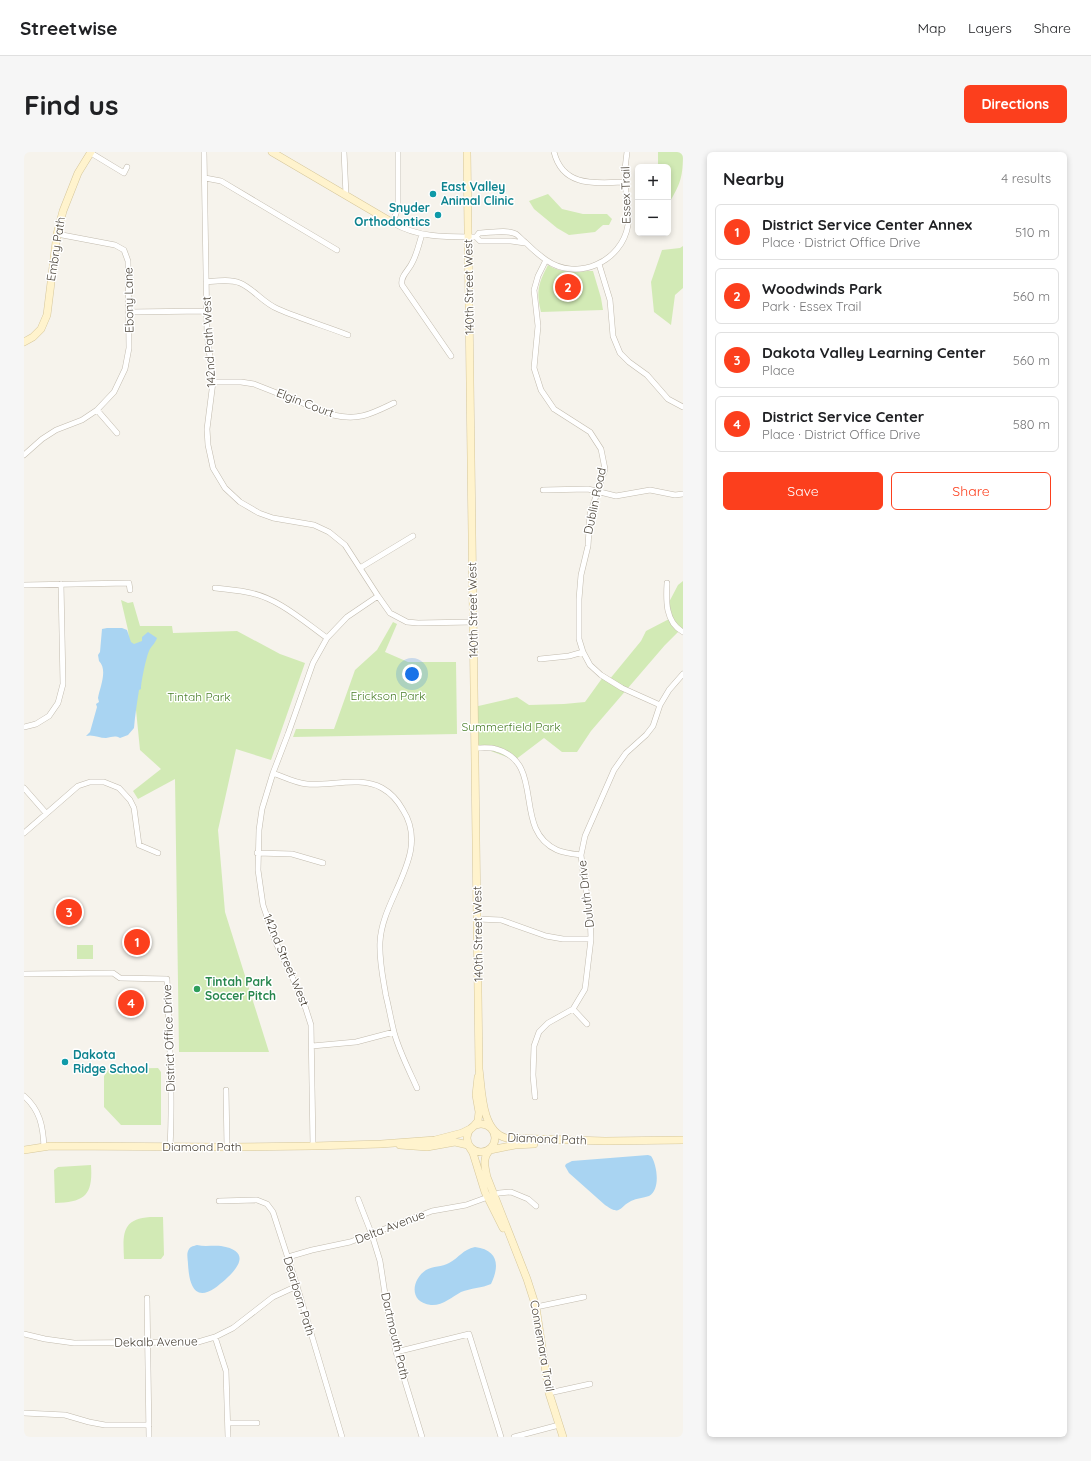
<!DOCTYPE html>
<html lang="en">
<head>
<meta charset="utf-8">
<style>
  :root { --surface:#fff; --page:#f6f6f6; --text:#202124; --muted:#757577; --line:#e0e0e0; --accent:#fc3f1d }
  body { margin:0; font-family:Quicksand,sans-serif; background:var(--page); color:var(--text) }
  .controls { position:absolute; right:12px; top:12px; display:grid; overflow:hidden; border-radius:6px; box-shadow:0 2px 6px #0003 }
  .controls button { width:36px; height:36px; display:grid; place-items:center; padding:0; border:0; border-bottom:1px solid var(--line); background:var(--surface); color:var(--text); font:20px sans-serif }
  .you { position:absolute; left:388px; top:522px; width:14px; height:14px; margin:-10px; border:3px solid #fff; border-radius:50%; background:#1a73e8; box-shadow:0 0 0 6px #1a73e833 }
  .badge { display:grid; place-items:center; width:26px; height:26px; border-radius:50%; background:var(--accent); color:#fff; font-size:13px; font-weight:700 }
  .pin { position:absolute; translate:-50% -50%; border:2px solid #fff; box-shadow:0 1px 4px #0006 }
  .list { margin:0; padding:0; list-style:none }
  h2 { display:flex; justify-content:space-between; align-items:center; height:52px; margin:0; padding:0 16px; font-size:17px }
  h2 small { font-size:13px; font-weight:400; color:var(--muted) }
  .list li { display:grid; grid-template-columns:26px 1fr auto; gap:12px; align-items:center; box-sizing:border-box; height:56px; margin:0 8px 8px; padding:0 8px; border:1px solid var(--line); border-radius:6px }
  .list b { display:block; font-size:15px; white-space:nowrap }
  .list p { margin:0; font-size:13px; white-space:nowrap; color:var(--muted) }
  .list em { font-size:13px; font-style:normal; color:var(--muted) }
  .actions { display:flex; gap:8px; padding:12px 16px }
  .actions a { flex:1; padding:9px 0; border:1px solid var(--accent); border-radius:6px; text-align:center; font-size:14px; color:var(--accent) }
  .actions .main { background:var(--accent); color:#fff }
  .map { position:relative; flex:none; width:659px; height:1285px; overflow:hidden; border-radius:6px }
  header { display:flex; align-items:center; gap:24px; box-sizing:border-box; height:56px; padding:0 20px; background:var(--surface); border-bottom:1px solid var(--line) }
  header strong { font-size:19px }
  nav { display:flex; gap:22px; margin-inline-start:auto; font-size:14px }
  .intro { display:flex; align-items:center; justify-content:space-between; box-sizing:border-box; height:96px; padding:0 24px }
  h1 { margin:0; font-size:28px }
  .button { padding:10px 18px; border-radius:6px; background:var(--accent); color:#fff; font-size:14px; font-weight:700 }
  main { display:flex; gap:24px; padding:0 24px }
  aside { flex:1; background:var(--surface); border-radius:6px; box-shadow:0 2px 6px #0003 }
  .map>svg:first-child { display:block }
  .green { fill:#d2eab5 }
  .water { fill:#a9d4f2 }
  .lines { fill:none; stroke-linecap:round; stroke-linejoin:round }
  .street-casing { stroke:#c2bbae; stroke-width:6 }
  .secondary-casing { stroke:#d6c79b; stroke-width:8 }
  .street { stroke:#fff; stroke-width:5 }
  .secondary { stroke:#fff3cd; stroke-width:7 }
  .culture-dot { fill:#0f9aa8; stroke:#fff; stroke-width:1.5 }
  .leisure-dot { fill:#2e9e5b; stroke:#fff; stroke-width:1.5 }
  .labels { text-anchor:middle; stroke-width:3; stroke-linejoin:round; paint-order:stroke }
  .culture-label { font-size:12px; font-weight:bold; fill:#0d838f; stroke:#fff; text-anchor:start }
  .street-label { font-size:12px; fill:#4b4439; stroke:#fff }
  .park-label { font-size:12px; fill:#4a7f2a; stroke:#fff }
  .leisure-label { font-size:12px; font-weight:bold; fill:#27864d; stroke:#fff; text-anchor:start }
</style>
</head>
<body>
<header>
<strong>Streetwise</strong>
<nav><a>Map</a><a>Layers</a><a>Share</a></nav>
</header>
<div class="intro"><h1>Find us</h1><a class="button">Directions</a></div>
<main>
<div class="map">
<svg width="659" height="1285" viewBox="0 0 659 1285">
  <rect width="100%" height="100%" fill="#f6f3ec"/>
  <!-- green -->
  <path class="green" d="M634,0h25c0,25 -2,31 -15,53v3v-41h-10z
    M524,42l14,15 21,5h24l5,5 -3,6h-6l-8,7 -26,3 -12,-7 -23,-19 -5,-8z
    M659,94v42l-8,7 -4,30 -17,-13 -3,-30 11,-32 18,-2z
    M524,113c17,10 27,6 45,6l8,27 2,12 -62,2c-5,-20 -3,-28 7,-47z
    M659,429v51l-3,-2 -15,15 -74,86 -14,21h-15l-18,-14 -29,22 -32,-12h-8l-1,-41 43,-10 12,8 35,-1 21,-2 18,-25 6,3 32,-39 5,-10 25,-13 -4,-12 11,-21z
    M97,448l7,3 5,-1 7,24h32l1,7 64,-2 43,23 25,9 -34,97 -35,-11 -18,81 7,82 44,140h-90l-4,-273 -37,20 -5,-8 28,-22 -21,-19 -12,-120z
    M369,470l4,2 -12,28 23,10h48l1,72 -164,3 3,-8h38l21,-59 22,-20z
    M53,793h16v14h-16z
    M134,916l3,4v53h-40l-17,-18v-31l5,-7z
    M67,1013c2,30 -6,37 -36,38l-1,-33 4,-3z
    M126,1065h13l1,38 -3,4h-37c-1,-24 -3,-40 26,-42z"/>
  <!-- water -->
  <path class="water" d="M83,476h15l5,2 4,12 3,2 8,-3v-4l6,-5 9,6c-2,6 -6,8 -8,13 -3,7 -8,31 -8,38l-2,1c-2,13 -4,25 -5,38l-6,7 -8,3c-5,-3 -8,-1 -14,0 -7,0 -13,-4 -20,-2l4,-4 7,-25 -1,-3 3,-2 -1,-4c2,-11 10,-28 1,-37l-1,-6 2,-3 2,-23z
    M624,1003l3,1c6,8 10,34 -2,40 -6,2 -12,2 -18,5 -13,7 -10,15 -26,4l-36,-32 -4,-7 1,-2 6,-3z
    M173,1093c8,2 16,0 24,1 37,6 10,30 -6,42 -22,15 -26,-7 -27,-24 0,-4 -2,-11 1,-15 2,-3 5,-3 8,-4z
    M451,1095c23,3 25,18 16,37 -9,4 -20,4 -30,8 -9,5 -19,14 -30,13 -22,-2 -20,-25 -5,-35 7,-4 16,-3 23,-7 11,-6 13,-13 26,-16z"/>
  <g class="lines">
    <defs>
      <path id="street" d="M180,0l3,181 6,49 -6,47 1,16 5,23 12,20 15,14 19,11 14,5 41,7 15,7 16,13 33,51 12,17 17,9 11,1 55,-1
        M320,0l2,43
        M374,0v55l-5,16c26,15 54,14 83,14l4,4h31l14,2
        M530,0c9,36 42,31 71,30
        M67,1l33,20 3,-6
        M181,26l16,3 116,69
        M398,82c-3,10 -5,20 -10,29 -3,7 -12,13 -10,22l49,71
        M452,85l3,-4c11,0 27,-4 37,1 3,2 6,6 9,8 6,6 14,13 21,18 31,22 76,2 82,-35 2,-12 -1,-22 -2,-33 -2,-14 -1,-27 1,-40
        M522,108l-8,16 -4,14 4,36 -4,42 7,22 13,19 36,23 11,17 4,20 -15,45 -2,32 -7,29 -2,24v40l4,13 7,13 11,10 21,13 38,17
        M575,112l11,36 3,36 7,17 9,9 18,13 21,24 15,8
        M182,130c11,-1 24,-3 34,1 14,6 23,20 38,26 23,10 47,17 70,26
        M105,160l77,-1
        M189,230h28l13,2 79,31c26,6 38,-1 61,-12
        M73,258l20,23
        M0,303l18,-16 14,-9 26,-10 15,-10 17,-18 11,-23 4,-21 -1,-87 -4,-11 -9,-5 -58,-11
        M519,338l45,-1 28,7 34,-6 25,5 8,-1
        M336,416l53,-32
        M643,431c-1,17 -2,39 16,49
        M0,433l105,-2 1,7
        M191,436c10,1 21,2 31,4 31,5 56,28 81,46
        M516,507l29,-3 14,-4
        M0,575l12,-3 13,-8 9,-13 5,-19 -2,-100
        M451,596c7,0 15,-1 21,1 51,14 15,80 61,101 7,3 16,4 24,5
        M249,621c11,4 22,10 34,11 24,2 53,-8 75,4 9,5 16,13 21,22 28,44 -21,87 -23,132 -1,19 3,36 6,54 3,12 5,24 8,36 5,19 15,38 23,56
        M0,636l22,25
        M0,681l54,-47 12,-4h14l15,6 11,12 4,8 5,37 19,8
        M233,701l35,1 31,9
        M453,767l24,1 45,16 17,3h28
        M0,822l89,-1 7,5 47,1c2,56 6,112 3,168
        M549,857l14,15
        M288,894l44,-4 38,-10
        M202,938l1,57
        M0,944c16,14 19,30 20,51
        M511,945l-2,-22 1,-29 5,-14 9,-9 25,-14 12,-20 6,-50 -1,-26 -7,-41 -2,-17 4,-19 29,-66 12,-17 20,-18 7,-9 7,-21 9,-15 14,-16
        M289,994l-2,-121 -8,-25 -27,-57 -13,-38 -5,-35 1,-40 3,-21 11,-36 15,-39 25,-71 14,-25 20,-21 31,-21
        M334,1047l14,36 8,26 5,33 11,58 26,85
        M195,1049l38,-1 10,4 6,8 24,74 45,151
        M264,1105l24,-7 38,-8 82,-31 34,-6 33,-12 12,-1 17,7 8,7
        M123,1146l2,139
        M512,1155l48,-10
        M0,1182l21,5 29,4 124,-1 17,-5 18,-9 40,-31 24,-11
        M191,1185l11,34 2,66
        M372,1200l73,-18 32,103
        M525,1241l41,-9
        M0,1261l41,2 24,7 16,3h44
        M204,1271h29
        M490,1285l45,-12"/>
      <path id="secondary" d="M248,0l121,71
        M443,0l12,917c3,21 2,62 27,69l99,3 78,-1
        M0,190l9,-5 8,-8 6,-14 10,-81 6,-23 15,-38 13,-21
        M443 986a14 14 0 1 1 28 0a14 14 0 1 1-28 0Z
        M510,992l-19,1 -25,5c-8,8 -5,17 -3,27l40,102 9,28 13,86 14,44
        M376,993l27,2 28,-5 13,3 5,8 12,39 18,36
        M0,998l26,-4 177,1 86,-1 68,-2 54,-4 27,-7 10,-5 6,-7 1,-9 -3,-17 2,-18"/>
    </defs>
    <!-- street casing -->
    <use href="#street" class="street-casing"/>
    <!-- secondary casing -->
    <use href="#secondary" class="secondary-casing"/>
    <!-- street -->
    <use href="#street" class="street"/>
    <!-- secondary -->
    <use href="#secondary" class="secondary"/>
  </g>
  <!-- markers -->
  <g class="culture-dot">
    <circle cx="409" cy="42" r="4"/>
    <circle cx="414" cy="63" r="4"/>
    <circle cx="41" cy="910" r="4"/>
  </g>
  <circle class="leisure-dot" cx="173" cy="837" r="4"/>
  <g class="labels">
    <!-- culture labels -->
    <g class="culture-label">
      <text x="417" y="39">East Valley<tspan x="417" dy="14">Animal Clinic</tspan></text>
      <text x="406" y="60" text-anchor="end">Snyder<tspan x="406" dy="14">Orthodontics</tspan></text>
      <text x="49" y="907">Dakota<tspan x="49" dy="14">Ridge School</tspan></text>
    </g>
    <!-- street labels -->
    <g class="street-label">
      <text transform="translate(602 43) rotate(-91)" y="4">Essex Trail</text>
      <text transform="translate(32 97) rotate(-81)" y="4">Embry Path</text>
      <text transform="translate(445 135) rotate(-91)" y="4">140th Street West</text>
      <text transform="translate(105 148) rotate(-91)" y="4">Ebony Lane</text>
      <text transform="translate(185 190) rotate(-93)" y="4">142nd Path West</text>
      <text transform="translate(281 251) rotate(21)" y="4">Elgin Court</text>
      <text transform="translate(571 349) rotate(-78)" y="4">Dublin Road</text>
      <text transform="translate(449 458) rotate(-91)" y="4">140th Street West</text>
      <text transform="translate(562 742) rotate(-97)" y="4">Duluth Drive</text>
      <text transform="translate(454 782) rotate(-91)" y="4">140th Street West</text>
      <text transform="translate(262 808) rotate(67)" y="4">142nd Street West</text>
      <text transform="translate(145 886) rotate(-92)" y="4">District Office Drive</text>
      <text transform="translate(523 987) rotate(2)" y="4">Diamond Path</text>
      <text x="178" y="999">Diamond Path</text>
      <text transform="translate(366 1075) rotate(-21)" y="4">Delta Avenue</text>
      <text transform="translate(275 1144) rotate(73)" y="4">Dearborn Path</text>
      <text transform="translate(371 1184) rotate(77)" y="4">Dartmouth Path</text>
      <text transform="translate(132 1190) rotate(-1)" y="4">Dekalb Avenue</text>
      <text transform="translate(518 1194) rotate(80)" y="4">Connemara Trail</text>
    </g>
    <!-- park labels -->
    <g class="park-label">
      <text x="364" y="548">Erickson Park</text>
      <text x="175" y="549">Tintah Park</text>
      <text x="487" y="579">Summerfield Park</text>
    </g>
    <!-- leisure labels -->
    <g class="leisure-label">
      <text x="181" y="834">Tintah Park<tspan x="181" dy="14">Soccer Pitch</tspan></text>
    </g>
  </g>
</svg>
<div class="controls">
<button>+</button>
<button>−</button>
</div>
<div class="you"></div>
<div class="pin badge" style="left:113px;top:790px">1</div>
<div class="pin badge" style="left:544px;top:135px">2</div>
<div class="pin badge" style="left:45px;top:760px">3</div>
<div class="pin badge" style="left:107px;top:851px">4</div>
</div>
<aside>
<h2>Nearby<small>4 results</small></h2>
<ul class="list">
<li><span class="badge">1</span><div><b>District Service Center Annex</b><p>Place · District Office Drive</p></div><em>510 m</em></li>
<li><span class="badge">2</span><div><b>Woodwinds Park</b><p>Park · Essex Trail</p></div><em>560 m</em></li>
<li><span class="badge">3</span><div><b>Dakota Valley Learning Center</b><p>Place</p></div><em>560 m</em></li>
<li><span class="badge">4</span><div><b>District Service Center</b><p>Place · District Office Drive</p></div><em>580 m</em></li>
</ul>
<div class="actions"><a class="main">Save</a><a>Share</a></div>
</aside>
</main>
</body>
</html>
